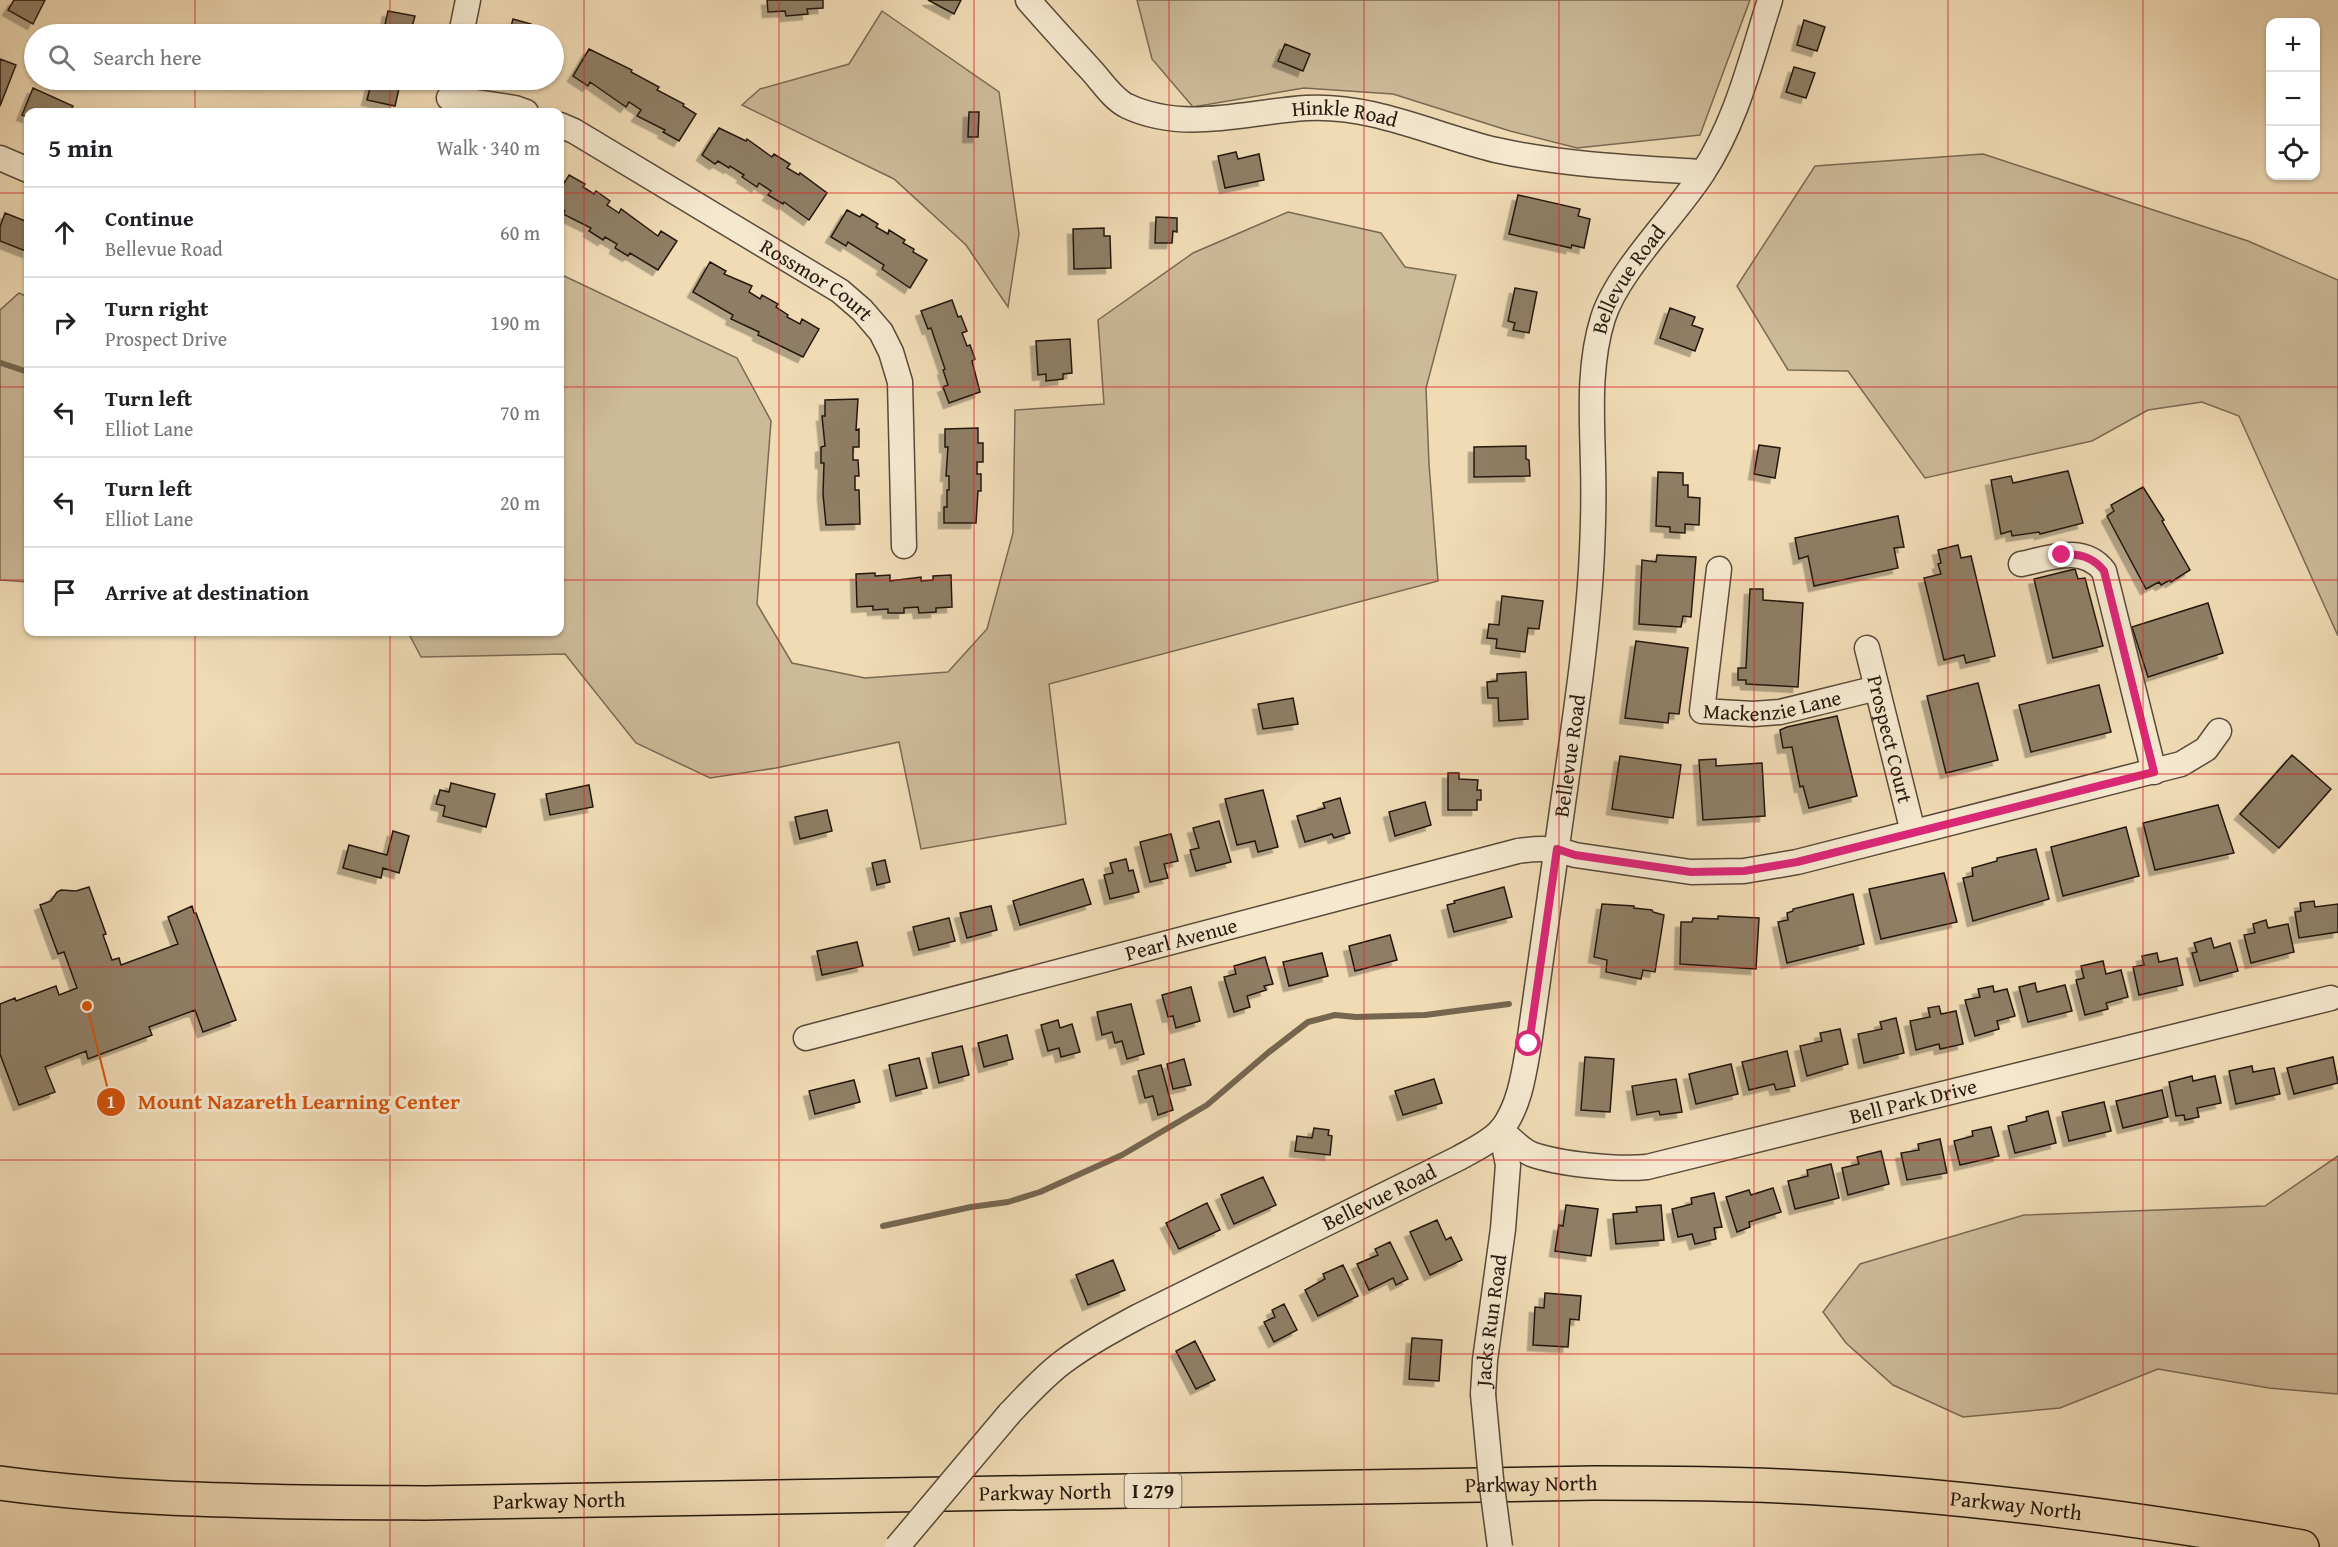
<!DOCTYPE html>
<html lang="en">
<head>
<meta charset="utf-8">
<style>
  :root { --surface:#fff; --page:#f2f2f2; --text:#202124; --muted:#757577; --line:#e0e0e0 }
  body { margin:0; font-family:"Gentium Book Plus",serif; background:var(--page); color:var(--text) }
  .controls { position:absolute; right:18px; top:18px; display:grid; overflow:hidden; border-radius:12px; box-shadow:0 2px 4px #0004 }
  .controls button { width:54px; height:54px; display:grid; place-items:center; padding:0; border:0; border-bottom:2px solid var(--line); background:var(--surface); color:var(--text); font:30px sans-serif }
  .stop { position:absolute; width:18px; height:18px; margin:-14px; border:4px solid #db2777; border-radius:50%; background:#fff }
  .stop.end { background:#db2777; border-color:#fff; box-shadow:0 2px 6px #0008 }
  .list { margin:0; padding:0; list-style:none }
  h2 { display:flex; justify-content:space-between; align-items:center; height:78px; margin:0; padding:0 24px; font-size:26px }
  h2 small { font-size:20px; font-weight:400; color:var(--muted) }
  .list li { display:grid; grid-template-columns:39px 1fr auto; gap:18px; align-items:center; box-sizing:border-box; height:90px; padding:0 24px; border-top:2px solid var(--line) }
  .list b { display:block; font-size:22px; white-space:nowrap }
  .list p { margin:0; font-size:20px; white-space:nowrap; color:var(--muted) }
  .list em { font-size:20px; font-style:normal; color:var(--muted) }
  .icon { flex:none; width:33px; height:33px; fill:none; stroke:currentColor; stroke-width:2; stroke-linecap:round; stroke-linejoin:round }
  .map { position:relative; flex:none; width:2338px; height:1547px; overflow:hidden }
  .search { position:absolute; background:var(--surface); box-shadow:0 2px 4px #0004; left:24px; top:24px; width:540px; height:66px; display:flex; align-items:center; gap:15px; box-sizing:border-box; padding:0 21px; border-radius:33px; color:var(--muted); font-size:22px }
  .panel { position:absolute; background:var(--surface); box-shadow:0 2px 4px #0004; left:24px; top:108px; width:540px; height:528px; border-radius:12px }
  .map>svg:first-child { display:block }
  .green { fill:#cdba99; stroke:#796a54; stroke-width:1.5 }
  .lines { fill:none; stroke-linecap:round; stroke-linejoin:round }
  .stream { stroke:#756650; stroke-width:6 }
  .building { fill:#8f7e65; stroke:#25190e; stroke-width:1.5; filter:url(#shadow) }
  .minor-casing { stroke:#584a38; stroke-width:27 }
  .highway-casing { stroke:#25190e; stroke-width:36 }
  .minor { stroke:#f5e8cf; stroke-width:24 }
  .highway { stroke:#f0dbb5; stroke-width:33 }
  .minor-bridge-casing { stroke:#584a38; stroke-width:27; stroke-linecap:butt }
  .minor-bridge { stroke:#f5e8cf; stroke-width:24 }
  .route { stroke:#db2777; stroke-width:8 }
  .grid { fill:none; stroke:#d62828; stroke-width:1.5; stroke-opacity:0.55 }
  .labels { text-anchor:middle; stroke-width:6; stroke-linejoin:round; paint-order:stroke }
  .shield { fill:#f5e8cf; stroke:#635748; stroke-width:1.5 }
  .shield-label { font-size:20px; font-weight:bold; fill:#25190e }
  .street-label { font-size:21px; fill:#25190e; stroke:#f5e8cf }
  .leader { fill:none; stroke:#d4530c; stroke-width:2 }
  .callout-dot { fill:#d4530c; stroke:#f5e8cf; stroke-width:2 }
  .mark-label { font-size:18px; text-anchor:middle; font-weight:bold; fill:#fff }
  .callout-label { font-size:22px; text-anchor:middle; font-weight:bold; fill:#d4530c; stroke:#f5e8cf; stroke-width:6; stroke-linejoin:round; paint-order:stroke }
</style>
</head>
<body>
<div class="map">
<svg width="2338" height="1547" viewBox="0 0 2338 1547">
  <defs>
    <filter id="shadow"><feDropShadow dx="-5.5" dy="5.5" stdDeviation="0" flood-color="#0004"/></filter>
  </defs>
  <rect width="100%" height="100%" fill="#f0dbb5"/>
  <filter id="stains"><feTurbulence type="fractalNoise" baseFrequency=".00333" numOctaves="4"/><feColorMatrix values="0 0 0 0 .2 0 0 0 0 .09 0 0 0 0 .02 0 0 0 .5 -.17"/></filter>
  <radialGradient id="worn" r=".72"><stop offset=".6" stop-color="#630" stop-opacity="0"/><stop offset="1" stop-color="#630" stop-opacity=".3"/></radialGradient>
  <!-- green -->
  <path class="green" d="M1137,0h613l-50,135 -123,13 -67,-17 -117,-37 -89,-6 -111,19 -41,-48z
    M882,11l117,81 20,142 -11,73 -42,-62 -72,-66 -152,-74 18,-16 89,-25z
    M1983,154l265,87 90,39v356l-99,-220 -37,-14 -54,8 -56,31 -167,37 -77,-107 -60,-1 -51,-84 78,-120z
    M1288,212l93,21 24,34 51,8 -30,113 3,76 9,117 -389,103 17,140 -145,25 -22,-107 -123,26 -66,10 -74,-35 -71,-89 -144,3 -13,-25h152v-358l177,84 34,63 -14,183 35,59 73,15 83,-6 39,-43 26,-96 2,-123 89,-6 -6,-84 95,-67z
    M19,293l9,4v285l-28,-2v-270z
    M2338,1156v238l-69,-6 -111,-19 -98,39 -97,9 -70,-32 -47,-42 -23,-31 37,-48 164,-49 241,-9z"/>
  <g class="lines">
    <!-- stream -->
    <path class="stream" d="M1,363l27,9
      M883,1226l88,-19 37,-5 32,-10 82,-37 85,-50 62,-53 39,-30 27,-7 21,2 69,-2 84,-11"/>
  </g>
  <!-- building -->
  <path class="building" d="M14,0h31l-12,24 -25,-14z
    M767,0h56v8l-16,1 1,5 -22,2 -1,-5 -17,1z
    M928,0h33l-7,14z
    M388,11l27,5 -5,18h-27z
    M513,19l18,5 -2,10h-20z
    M1804,20l21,7 -8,24 -20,-6z
    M1285,44l25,10 -7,17 -25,-10z
    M589,49l43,21 -1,2 28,15 -2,3 27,14 -1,2 13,8 -17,27 -16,-9 2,-2 -28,-14 4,-6 -12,-8 -3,5 -36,-25 -2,4 -15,-10z
    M0,59l16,6 -16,41z
    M1794,67l21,6 -9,25 -20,-6z
    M372,80h29l-6,26 -28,-6z
    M33,88l40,18 -3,6h-42v5l-6,-2z
    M969,112h10l-1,25h-10z
    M719,128l27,13 1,-2 25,18 2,-3 16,10 -3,4 12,7 1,-2 27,20 -18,27 -25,-18 -1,2 -15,-9 3,-4 -12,-8 -2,4 -15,-10 2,-2 -14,-9 -1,2 -11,-7 -3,3 -13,-9z
    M1236,152l2,7 21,-5 5,26 -39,8 -7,-32z
    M569,175l16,9 -2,3 11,7 2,-3 14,10 -3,4 12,8 2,-4 37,27 3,-5 16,10 -19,29 -28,-17 -2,3 -13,-8 2,-4 -12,-7 -2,3 -14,-9 2,-3 -28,-14 2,-3 -5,-4v-17z
    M1518,195l62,14 -2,7 12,3 -6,29 -12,-3 -1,3 -62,-14z
    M847,210l13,7 2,-3 16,10 -2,3 12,7 1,-4 16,10 -2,3 11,6 -1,3 14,8 -17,28 -28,-19 2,-4 -36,-23 -2,4 -15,-9z
    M5,213l23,9v30l-28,-11v-14z
    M1156,217l21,1v14l-4,-1 -1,12h-17z
    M1104,228v8h6l1,32 -37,1 -1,-40z
    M710,262l16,9 -2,3 28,12 -3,6 11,7 2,-4 16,9 -2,3 12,8 -1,2 13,7 2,-5 17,10 -16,28 -45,-22 1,-3 -28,-13 2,-4 -40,-23z
    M1515,288l22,4 -8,41 -16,-3 2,-7 -7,-2z
    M952,300l6,17 3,-1 6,15 -5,2 5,13 3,-1 5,14 -3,2 8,31 -31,11 -6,-16 5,-2 -5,-15 2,-1 -14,-41 -3,1 -7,-18z
    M1670,308l25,9 -3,8 11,4 -8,22 -35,-13z
    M1070,339l2,34 -9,1v5l-17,2v-7l-8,1 -2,-34z
    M858,399l-2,31 3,-1v18h-6v13h5l1,16h-4v14h4l1,34 -34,1 -3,-31 1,-31h-3v-16l4,-1 -3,-30h3v-16z
    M978,428v15h5v19h-6v12h4v17h-3l-2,32h-32v-16h3v-17h2v-14h-3l2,-29h-3v-18z
    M1759,445l21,3 -5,30 -21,-4z
    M1526,446v13l3,1 1,16 -56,1v-30z
    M2068,471l15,52 -43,11 -1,-2 -27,4 -1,-5 -10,3 -10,-54 20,-4 2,7z
    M1658,472l25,1v12h5v12l12,1 -1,27 -14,-1v9l-15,-1v-5l-14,-1z
    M2143,487l21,33 -2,1 28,49 -19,12 -1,-2 -9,5 -2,-3 -13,7 -39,-73 7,-5 -3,-6z
    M1898,516l6,31 -10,1 4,20 -84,18 -6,-30 -9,3 -4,-21z
    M1958,545l3,13 10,-2 24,100 -29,7 -2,-8 -20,5 -20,-82 17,-4 -3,-10 3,-1 -3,-13z
    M1657,555l39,2 -5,60 -8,-1 -2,11 -42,-3 3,-64 14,2z
    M2075,569l3,10 7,-1 18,68 -50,12 -19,-79z
    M875,573v3l15,-1v6l31,-4v4l12,-1v-4l18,-1 1,32 -16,1v4l-17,1 -1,-6 -14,1v5h-16v-4l-15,1v-4l-16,1 -1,-33z
    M1750,589h13v11l40,3 -5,84 -52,-3v-4h-8v-12h8z
    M1502,596l41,5 -4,28 -11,-1 -3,24 -29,-4 1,-9 -10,-1 2,-14 10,1z
    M2208,603l15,50 -75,24 -16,-50z
    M1636,641l52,7 -9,66 -10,-1 -1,10 -43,-5z
    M1526,672l2,47 -29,2 -1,-23h-10l-1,-16 10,-1v-7z
    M1978,683l20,77 -52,13 -19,-77z
    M2099,685l12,47 -80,20 -12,-47z
    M1293,698l5,26 -35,5 -5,-25z
    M1837,716l20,80 -48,12 -6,-22 -3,1 -8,-40 -9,1 -3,-18 7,-3z
    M2292,755l39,34 -52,59 -39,-34z
    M1620,756l61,9 -8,53 -61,-9z
    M1716,759v7l46,-3 3,53 -62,4 -4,-60z
    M1448,773h11v6l19,1 -1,10h4v10h-4v10h-29z
    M451,783l44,11 -9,33 -43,-11 2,-10 -9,-2 4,-14 9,2z
    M589,785l4,22 -43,8 -4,-21z
    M1263,790l15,57 -20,5 -3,-11 -18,4 -12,-46z
    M1340,798l10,35 -16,5 -2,-4 -27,8 -8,-26 28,-8 -2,-5z
    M1425,802l6,23 -36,11 -6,-24z
    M2218,805l16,48 -79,17 -12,-47z
    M827,810l5,21 -32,8 -5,-22z
    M1219,821l12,41 -35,9 -6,-21 9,-2 -6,-20z
    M2126,827l13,49 -76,20 -12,-49z
    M393,831l16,5 -10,37 -16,-5 -2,10 -38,-10 6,-23 38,10z
    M1171,834l7,27 -14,3 4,14 -18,4 -10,-40z
    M2036,849l13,50 -76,22 -10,-43 10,-2 -1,-8 25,-7v-3z
    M1126,859l3,12 4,-1 6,22 -29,7 -6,-24 9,-2 -3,-10z
    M885,860l5,22 -13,3 -5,-22z
    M1944,873l13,49 -76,17 -12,-50z
    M1083,879l8,25 -71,21 -7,-24z
    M89,887l17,47 -3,1 9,25 7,-2 2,7 57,-21 -10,-27 24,-11 2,7h2l40,107 -33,12 -8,-22 -46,17 3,8 -64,24 -2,-8 -41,16 10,25 -36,13 -19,-51v-50l15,-6 1,3 40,-15 3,9 18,-7 -13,-36 -6,2 -18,-49 11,-4 6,-9 4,-2 15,1z
    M1504,887l8,30 -58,15 -7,-27 8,-2 -1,-2z
    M1853,894l11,50 -77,19 -9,-41 10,-2 -1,-7 6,-2v-2z
    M2314,901l1,6 23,-3v28l-39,6 -4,-26 6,-1 -1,-8z
    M1602,904l32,2v2l18,2 1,2 11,3 -9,57 -12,-2 -2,9 -35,-7 1,-12 -13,-3z
    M991,906l6,24 -30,8 -7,-25z
    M1718,916l41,2 -3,51 -76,-5 1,-42h11l1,-4 25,1z
    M949,918l6,23 -36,9 -6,-23z
    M2266,920l2,8 20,-4 6,28 -43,11 -7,-28 11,-2 -2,-9z
    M1390,935l7,25 -42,11 -6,-25z
    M2211,938l3,10 16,-5 8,28 -38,10 -8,-28 5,-1 -3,-9z
    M857,942l6,24 -41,9 -5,-24z
    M1322,953l6,23 -39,10 -6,-24z
    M2157,953l2,9 18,-4 6,27 -44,10 -6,-28 11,-2 -2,-9z
    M1265,957l8,27 -9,2 2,4 -19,6 3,11 -16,5 -10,-35 12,-3 -2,-8z
    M2103,961l3,13 15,-4 7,27 -22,6 2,6 -23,6 -9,-35 8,-2 -3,-12z
    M2035,983l2,9 28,-7 7,26 -44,11 -9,-35z
    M1993,986l1,6 13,-3 8,27 -18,5 2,8 -24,7 -10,-36 15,-3 -2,-8z
    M1191,987l9,34 -24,7 -3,-12 -5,1 -6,-22z
    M1131,1004l13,50 -17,5 -5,-18 -7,2 -3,-11 -10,3 -5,-23z
    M1939,1006l2,8 15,-3 7,33 -23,5 -1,-5 -23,6 -6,-29 20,-4 -2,-9z
    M1896,1018l8,35 -40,10 -6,-29 24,-5 -2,-7z
    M1058,1020l2,8 12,-4 8,28 -19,5 -2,-9 -11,3 -7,-26z
    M1840,1029l8,35 -41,12 -7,-30 22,-5 -2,-8z
    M1007,1035l6,24 -29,8 -6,-24z
    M962,1046l7,29 -30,8 -7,-30z
    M1787,1051l8,35 -19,4 -2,-6 -25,6 -7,-28z
    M1585,1057l29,2 -4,53 -29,-2z
    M2333,1057l5,26 -44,11 -7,-26z
    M919,1058l8,30 -31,8 -7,-31z
    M1184,1059l7,26 -18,4 -6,-25z
    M1731,1064l7,30 -42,10 -7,-30z
    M1161,1065l12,45 -15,5 -5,-19 -8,2 -7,-27z
    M2252,1066l1,6 21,-4 6,26 -44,10 -7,-33z
    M2192,1076l1,5 22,-5 6,27 -24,5 2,9 -14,3 -1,-5 -8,1 -7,-34z
    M1434,1079l8,24 -39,12 -8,-24z
    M1676,1079l6,33 -22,3 -1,-4 -22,4 -5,-29z
    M854,1080l6,22 -45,12 -6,-23z
    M2162,1090l6,27 -45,11 -7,-27z
    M2104,1102l7,29 -42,10 -7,-29z
    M2048,1111l8,32 -41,10 -7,-27 19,-5 -1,-4z
    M1991,1127l8,29 -39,9 -6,-24 19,-5 -1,-5z
    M1314,1128l15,2 -1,5 4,1 -2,19 -35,-4 2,-15 15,2z
    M1940,1139l7,34 -40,7 -6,-27 18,-3 -1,-6z
    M1881,1151l8,33 -41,11 -6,-27 17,-4 -2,-7z
    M1831,1164l8,34 -44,11 -7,-28 20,-5 -1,-6z
    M1263,1177l13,28 -42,19 -13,-29z
    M1773,1188l8,24 -32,10 1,5 -13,5 -11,-35 23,-7 2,5z
    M1714,1193l8,34 -8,1 2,11 -21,5 -3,-10 -14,3 -6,-28 20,-5 -1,-6z
    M1207,1203l13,27 -41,19 -13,-26z
    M1566,1205l32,4 -7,47 -36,-5 4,-26 4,1z
    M1661,1205l3,35 -48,4 -3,-30 24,-2 -1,-5z
    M1437,1220l9,20 5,-3 11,23 -32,15 -20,-43z
    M1390,1242l18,37 -12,6 -3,-7 -24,12 -12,-26 21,-9 -3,-6z
    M1113,1260l12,30 -37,15 -12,-30z
    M1343,1265l15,31 -40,20 -13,-26 20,-11 -2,-5z
    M1545,1293l36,3 -2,24 -9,-1 -2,28 -35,-2 2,-38 9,1z
    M1284,1304l13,26 -23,12 -10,-20 11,-5 -3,-7z
    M1412,1338l30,2 -3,41 -30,-2z
    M1195,1341l20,39 -19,9 -20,-38z"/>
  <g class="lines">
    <defs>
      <g id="minor">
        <path id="s1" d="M1028,0c21,24 42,47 64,71 10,11 21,28 35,35 58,27 119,6 179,2 66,-4 127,27 190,42 67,15 139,18 207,22"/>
        <path d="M461,34l7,-34"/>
        <path d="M449,98l66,10 11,4"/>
        <path id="s2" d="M560,125l14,6 266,160 22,19 19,22 10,20 9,30 4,164"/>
        <path d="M0,158l28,12"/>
        <path d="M2021,564c29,-6 62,-20 83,7l50,201"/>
        <path id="s3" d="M1719,569l-17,142 51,3 27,-2 97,-24"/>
        <path id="s4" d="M1867,648l46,184"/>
        <path id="s5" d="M806,1038l712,-187c21,-3 37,-3 57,4l116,17 53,-1 53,-9 384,-98 25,-15 13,-18"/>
        <path id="s6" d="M1501,1130c9,8 19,19 30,24 28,10 86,16 116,13l684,-169"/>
        <path id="s7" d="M1483,1394l2,-34 18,-131 5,-64 -7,-35"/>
        <path id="s8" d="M1009,1414c17,-18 34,-37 54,-52 24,-18 50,-32 76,-46l320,-158c14,-8 32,-16 43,-29 18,-24 22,-56 27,-85 13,-95 27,-189 40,-283 9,-64 18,-127 22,-191 2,-35 3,-70 2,-105 -1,-49 -5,-99 10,-147 15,-47 71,-101 99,-144 35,-53 49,-115 68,-174"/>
      </g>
      <g id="highway">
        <path id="s9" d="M0,1483c140,19 283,19 425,20l1169,-20c62,0 124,0 186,3 176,8 349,31 522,61"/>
      </g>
    </defs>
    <!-- minor casing -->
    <use href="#minor" class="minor-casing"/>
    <!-- highway casing -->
    <use href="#highway" class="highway-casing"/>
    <!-- minor -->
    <use href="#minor" class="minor"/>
    <!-- highway -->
    <use href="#highway" class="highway"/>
    <defs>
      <path id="minor-bridge" d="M1483,1394l8,85 9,68
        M897,1547l112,-133"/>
    </defs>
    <!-- minor-bridge casing -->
    <use href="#minor-bridge" class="minor-bridge-casing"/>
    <!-- minor-bridge -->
    <use href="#minor-bridge" class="minor-bridge"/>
  </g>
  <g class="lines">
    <!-- route -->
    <path class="route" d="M1529,1044l28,-195 18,6 116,17 53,-1 53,-9 357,-90 -50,-201c-11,-14 -25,-18 -42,-16"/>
  </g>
  <!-- grid -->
  <path class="grid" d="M195,0v34M390,0v34M584,0v1547M779,0v1547M974,0v1547M1169,0v1547M1364,0v1547M1559,0v1547M1754,0v1547M1948,0v1547M2143,0v1547M195,80v32M390,80v32M0,193h28M560,193h1778M0,387h28M560,387h1778M0,580h28M560,580h1778M195,632v915M390,632v915M0,774h2338M0,967h2338M0,1160h2338M0,1354h2338"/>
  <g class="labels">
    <!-- shield labels -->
    <rect class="shield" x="1124.5" y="1474" width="57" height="34" rx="4.5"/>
    <g class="shield-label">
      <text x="1153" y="1498">I 279</text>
    </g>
    <!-- street labels -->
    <g class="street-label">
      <text dy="7" stroke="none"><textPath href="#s1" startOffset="366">Hinkle Road</textPath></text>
      <text dy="7" stroke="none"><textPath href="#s2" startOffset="300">Rossmor Court</textPath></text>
      <text dy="7" stroke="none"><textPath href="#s8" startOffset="1440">Bellevue Road</textPath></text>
      <text dy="7" stroke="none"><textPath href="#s3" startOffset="214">Mackenzie Lane</textPath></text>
      <text dy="7" stroke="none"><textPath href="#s4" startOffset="94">Prospect Court</textPath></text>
      <text dy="7" stroke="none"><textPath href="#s8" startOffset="954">Bellevue Road</textPath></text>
      <text dy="7" stroke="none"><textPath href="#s5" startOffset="388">Pearl Avenue</textPath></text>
      <text dy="7" stroke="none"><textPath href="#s6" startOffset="430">Bell Park Drive</textPath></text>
      <text dy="7" stroke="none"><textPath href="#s8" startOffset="432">Bellevue Road</textPath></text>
      <text dy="7" stroke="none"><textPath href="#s7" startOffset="74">Jacks Run Road</textPath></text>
      <text dy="7" stroke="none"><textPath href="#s9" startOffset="1532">Parkway North</textPath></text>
      <text dy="7" stroke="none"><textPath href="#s9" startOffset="1046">Parkway North</textPath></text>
      <text dy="7" stroke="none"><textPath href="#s9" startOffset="560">Parkway North</textPath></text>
      <text dy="7" stroke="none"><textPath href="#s9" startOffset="2018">Parkway North</textPath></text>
    </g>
  </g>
  <!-- callouts -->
  <path class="leader" d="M87 1006L111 1102"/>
  <g class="callout-dot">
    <circle cx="87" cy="1006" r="6"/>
    <circle cx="111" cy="1102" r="15"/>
  </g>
  <g class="mark-label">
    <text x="111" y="1108">1</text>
  </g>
  <g class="callout-label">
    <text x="299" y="1109">Mount Nazareth Learning Center</text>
  </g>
  <rect width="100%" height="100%" filter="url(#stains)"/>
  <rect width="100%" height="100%" fill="url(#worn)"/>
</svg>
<div class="controls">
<button>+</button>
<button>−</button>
<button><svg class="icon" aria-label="locate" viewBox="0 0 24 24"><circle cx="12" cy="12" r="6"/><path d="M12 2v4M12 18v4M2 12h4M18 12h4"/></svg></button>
</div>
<div class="stop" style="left:1529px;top:1044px"></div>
<div class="stop end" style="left:2062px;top:555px"></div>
<div class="search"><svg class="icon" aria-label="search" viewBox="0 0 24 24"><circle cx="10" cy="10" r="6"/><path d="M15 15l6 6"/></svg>Search here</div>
<section class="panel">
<h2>5 min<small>Walk · 340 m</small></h2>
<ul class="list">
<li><svg class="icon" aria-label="ahead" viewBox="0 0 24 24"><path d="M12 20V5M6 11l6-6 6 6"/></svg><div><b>Continue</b><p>Bellevue Road</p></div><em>60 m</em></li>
<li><svg class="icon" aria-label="right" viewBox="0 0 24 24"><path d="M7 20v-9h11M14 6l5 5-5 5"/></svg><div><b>Turn right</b><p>Prospect Drive</p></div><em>190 m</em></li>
<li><svg class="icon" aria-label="left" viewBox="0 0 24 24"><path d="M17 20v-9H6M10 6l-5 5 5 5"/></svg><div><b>Turn left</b><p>Elliot Lane</p></div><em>70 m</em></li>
<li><svg class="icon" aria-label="left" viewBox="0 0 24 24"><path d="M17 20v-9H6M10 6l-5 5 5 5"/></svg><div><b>Turn left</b><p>Elliot Lane</p></div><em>20 m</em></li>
<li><svg class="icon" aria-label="arrive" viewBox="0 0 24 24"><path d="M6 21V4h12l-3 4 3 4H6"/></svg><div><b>Arrive at destination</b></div></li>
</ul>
</section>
</div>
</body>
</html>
